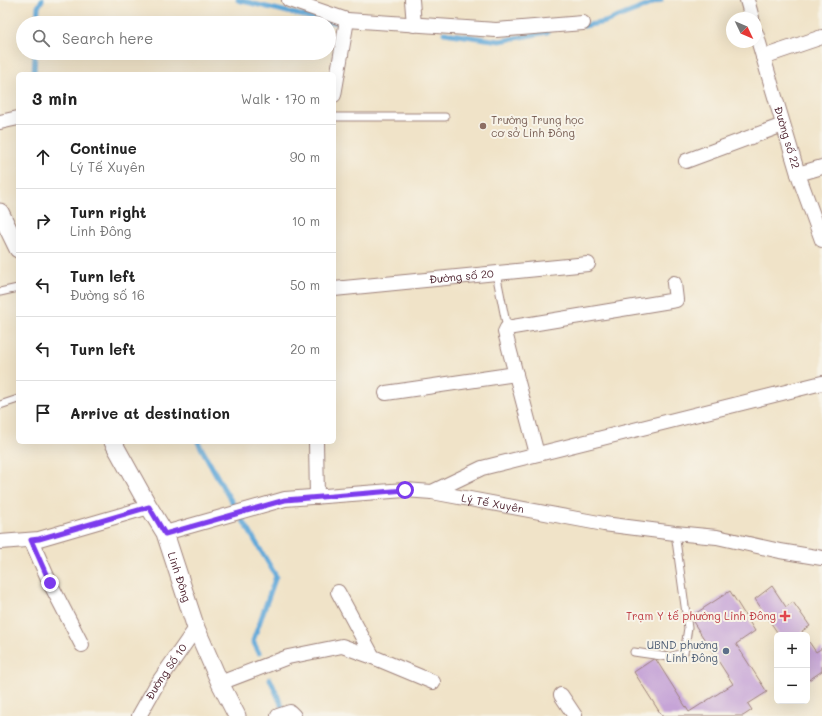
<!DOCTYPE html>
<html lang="en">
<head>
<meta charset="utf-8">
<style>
  :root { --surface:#fff; --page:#f2f2f2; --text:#222; --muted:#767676; --line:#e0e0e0 }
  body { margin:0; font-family:Mali,sans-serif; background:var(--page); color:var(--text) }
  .controls { position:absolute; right:12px; bottom:12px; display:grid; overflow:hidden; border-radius:6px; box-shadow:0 4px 16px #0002 }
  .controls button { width:36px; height:36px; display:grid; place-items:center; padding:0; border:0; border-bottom:1px solid var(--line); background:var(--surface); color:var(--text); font:20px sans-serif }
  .compass { position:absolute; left:726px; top:12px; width:36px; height:36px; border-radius:50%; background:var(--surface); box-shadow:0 4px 16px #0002; rotate:134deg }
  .stop { position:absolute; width:12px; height:12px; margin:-9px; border:3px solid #7c3aed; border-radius:50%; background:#fff }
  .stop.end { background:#7c3aed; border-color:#fff; box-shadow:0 1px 4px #0008 }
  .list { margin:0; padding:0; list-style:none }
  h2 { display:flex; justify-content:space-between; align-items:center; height:52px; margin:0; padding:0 16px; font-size:17px }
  h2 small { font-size:13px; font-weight:400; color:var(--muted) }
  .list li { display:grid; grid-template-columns:26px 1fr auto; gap:12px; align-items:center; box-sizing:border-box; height:64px; padding:0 16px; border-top:1px solid var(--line) }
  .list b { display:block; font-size:15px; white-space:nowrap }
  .list p { margin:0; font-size:13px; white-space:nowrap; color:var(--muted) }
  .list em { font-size:13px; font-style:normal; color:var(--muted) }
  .icon { flex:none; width:22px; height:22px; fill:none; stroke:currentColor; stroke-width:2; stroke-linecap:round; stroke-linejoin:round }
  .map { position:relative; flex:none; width:822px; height:716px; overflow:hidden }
  .search { position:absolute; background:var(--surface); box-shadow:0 4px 16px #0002; left:16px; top:16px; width:320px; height:44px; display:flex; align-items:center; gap:10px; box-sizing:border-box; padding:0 14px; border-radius:22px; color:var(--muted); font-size:15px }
  .panel { position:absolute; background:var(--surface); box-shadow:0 4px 16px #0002; left:16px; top:72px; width:320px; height:372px; border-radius:6px }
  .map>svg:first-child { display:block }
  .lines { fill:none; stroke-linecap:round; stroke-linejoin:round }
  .stream { stroke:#62a9d9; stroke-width:5 }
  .building { fill:#c6a4d7 }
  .service-casing { stroke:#9d817a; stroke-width:9 }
  .minor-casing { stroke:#9d817a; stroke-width:16 }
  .tertiary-casing { stroke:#9d817a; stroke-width:19 }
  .service { stroke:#fff; stroke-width:7 }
  .minor { stroke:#fff; stroke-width:14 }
  .tertiary { stroke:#fff; stroke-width:17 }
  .route { stroke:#7c3aed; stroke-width:5 }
  .education-dot { fill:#8d6e63; stroke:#f7f3e8; stroke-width:1.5 }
  .health-dot { fill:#e0444e; stroke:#f7f3e8; stroke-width:1.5 }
  .service-dot { fill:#5c6f8a; stroke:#f7f3e8; stroke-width:1.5 }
  .labels { text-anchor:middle; stroke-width:4; stroke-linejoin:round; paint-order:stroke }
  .education-label { font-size:11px; fill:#785e54; stroke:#f7f3e8; text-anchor:start }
  .street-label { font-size:11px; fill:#4a1f2b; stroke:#f7f3e8 }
  .health-label { font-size:11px; fill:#be3a42; stroke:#f7f3e8; text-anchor:end }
  .service-label { font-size:11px; fill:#4e5e75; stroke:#f7f3e8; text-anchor:end }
</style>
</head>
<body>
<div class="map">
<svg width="822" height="716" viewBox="0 0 822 716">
  <rect width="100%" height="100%" fill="#f7f3e8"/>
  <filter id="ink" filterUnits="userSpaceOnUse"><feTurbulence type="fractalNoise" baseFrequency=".025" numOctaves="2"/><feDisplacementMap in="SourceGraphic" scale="8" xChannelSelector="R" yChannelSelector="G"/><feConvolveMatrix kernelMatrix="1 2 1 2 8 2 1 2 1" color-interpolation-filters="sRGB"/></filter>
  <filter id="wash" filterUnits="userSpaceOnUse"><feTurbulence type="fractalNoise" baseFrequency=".012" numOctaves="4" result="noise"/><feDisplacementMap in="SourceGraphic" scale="16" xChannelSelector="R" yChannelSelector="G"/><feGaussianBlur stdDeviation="0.9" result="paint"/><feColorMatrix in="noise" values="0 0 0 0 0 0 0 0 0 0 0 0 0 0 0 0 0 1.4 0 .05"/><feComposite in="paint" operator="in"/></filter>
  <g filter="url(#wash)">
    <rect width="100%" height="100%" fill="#f0e3c8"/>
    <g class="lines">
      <!-- stream -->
      <path class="stream" d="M238,0l91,22 9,1
        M37,23l1,-16 4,-7
        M584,26l21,-4 56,-22
        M444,33l56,8 47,-9
        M34,74l1,-21
        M198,442l25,45 53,89 -23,65 6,12
        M270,679l15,34"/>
    </g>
    <g id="blocks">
      <!-- building -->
      <path class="building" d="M772,586l14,21 7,-5 17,24 -8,5 2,4h-25l-24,-36z
        M730,591l25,40 -19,13 31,48 -19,12 4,6 -9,6h-81l-28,-44 21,-14 34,54 44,-28 -43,-67z
        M807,639l9,13 6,-4v23l-13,9 -2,-3z"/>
    </g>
  </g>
  <g filter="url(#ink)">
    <use href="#blocks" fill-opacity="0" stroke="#9d817a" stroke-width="1"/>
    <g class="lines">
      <defs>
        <path id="service" d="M334,117h111
          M496,273l11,55
          M0,292l18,-4
          M0,405l18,-6
          M634,652l34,5 16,-4 4,-25 -13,-95"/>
        <g id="minor">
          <path d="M289,0l58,20 149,10 87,-7"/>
          <path d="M412,0l2,25"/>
          <path d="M747,0l5,18"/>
          <path id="s1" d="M756,33l42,141 24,66"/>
          <path d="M763,57l59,-20"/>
          <path d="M334,95l13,-75"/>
          <path d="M0,122l18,-4"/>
          <path d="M686,161l97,-36"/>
          <path d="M798,174l24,-7"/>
          <path id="s2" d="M334,289l254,-25"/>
          <path d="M386,393l130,-19"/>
          <path d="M316,442l1,55"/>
          <path d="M537,454l-27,-102 -5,-20 2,-4 169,-28 -2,-17"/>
          <path d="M432,492l50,-24 340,-85"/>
          <path id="s3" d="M165,533l120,-34 120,-9 27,2 172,32 71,9 42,4 63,14 42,7"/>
          <path d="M31,540l19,43 32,62"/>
          <path d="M0,542l39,-3 110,-32"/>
          <path d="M338,592l35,65"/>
          <path d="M220,683l68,-26 54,-11 31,11 60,25"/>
          <path d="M561,695l14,21"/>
          <path id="s4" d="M139,716l18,-32 39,-56"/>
          <path d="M278,716l12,-4 4,4"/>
        </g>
        <g id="tertiary">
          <path d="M0,212l18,37"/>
          <path id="s5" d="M113,442l36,65 16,26 31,95 24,55 17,33"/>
        </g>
      </defs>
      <!-- service casing -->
      <use href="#service" class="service-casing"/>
      <!-- minor casing -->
      <use href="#minor" class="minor-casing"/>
      <!-- tertiary casing -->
      <use href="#tertiary" class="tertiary-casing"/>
      <!-- service -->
      <use href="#service" class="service"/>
      <!-- minor -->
      <use href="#minor" class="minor"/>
      <!-- tertiary -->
      <use href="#tertiary" class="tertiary"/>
    </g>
  </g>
  <g class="lines" filter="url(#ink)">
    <!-- route -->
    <path class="route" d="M50,583l-19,-43 8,-1 110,-32 16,27 120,-34 120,-10"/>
  </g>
  <!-- markers -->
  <circle class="education-dot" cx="483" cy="126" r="4"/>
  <path class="health-dot" d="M783 610h4v4h4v4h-4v4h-4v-4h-4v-4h4z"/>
  <circle class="service-dot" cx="726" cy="651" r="4"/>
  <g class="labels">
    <!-- education labels -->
    <g class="education-label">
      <text x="491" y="124">Trường Trung học<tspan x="491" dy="13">cơ sở Linh Đông</tspan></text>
    </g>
    <!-- street labels -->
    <g class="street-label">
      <text dy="4" stroke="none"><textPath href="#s1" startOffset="109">Đường số 22</textPath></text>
      <text dy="4" stroke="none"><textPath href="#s2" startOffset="128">Đường số 20</textPath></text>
      <text dy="4" stroke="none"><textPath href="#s3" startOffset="334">Lý Tế Xuyên</textPath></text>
      <text dy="4" stroke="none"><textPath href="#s5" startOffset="151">Linh Đông</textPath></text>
      <text dy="4" stroke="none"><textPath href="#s4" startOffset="52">Đường Số 10</textPath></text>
    </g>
    <!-- health labels -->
    <g class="health-label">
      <text x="776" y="620">Trạm Y tế phường Linh Đông</text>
    </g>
    <!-- service labels -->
    <g class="service-label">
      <text x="718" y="649">UBND phường<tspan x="718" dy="13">Linh Đông</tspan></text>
    </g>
  </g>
</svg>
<div class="controls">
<button>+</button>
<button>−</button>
</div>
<svg class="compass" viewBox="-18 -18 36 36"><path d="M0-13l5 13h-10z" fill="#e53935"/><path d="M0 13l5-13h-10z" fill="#767676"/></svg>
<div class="stop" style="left:405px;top:490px"></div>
<div class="stop end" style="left:50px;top:583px"></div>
<div class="search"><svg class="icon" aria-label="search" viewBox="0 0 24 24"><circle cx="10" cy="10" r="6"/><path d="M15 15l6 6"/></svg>Search here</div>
<section class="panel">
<h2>3 min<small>Walk · 170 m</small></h2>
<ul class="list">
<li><svg class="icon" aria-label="ahead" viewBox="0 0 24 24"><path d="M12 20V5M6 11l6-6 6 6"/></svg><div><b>Continue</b><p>Lý Tế Xuyên</p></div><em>90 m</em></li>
<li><svg class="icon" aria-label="right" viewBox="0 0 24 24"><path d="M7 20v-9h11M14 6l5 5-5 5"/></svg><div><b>Turn right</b><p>Linh Đông</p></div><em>10 m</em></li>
<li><svg class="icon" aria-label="left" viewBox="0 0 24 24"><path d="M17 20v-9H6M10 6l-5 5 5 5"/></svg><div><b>Turn left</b><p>Đường số 16</p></div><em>50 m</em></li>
<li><svg class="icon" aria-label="left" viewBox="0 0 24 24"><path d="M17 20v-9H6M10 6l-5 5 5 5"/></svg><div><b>Turn left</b></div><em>20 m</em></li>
<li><svg class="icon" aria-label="arrive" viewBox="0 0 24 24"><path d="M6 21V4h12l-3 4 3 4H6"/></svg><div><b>Arrive at destination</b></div></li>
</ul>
</section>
</div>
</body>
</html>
